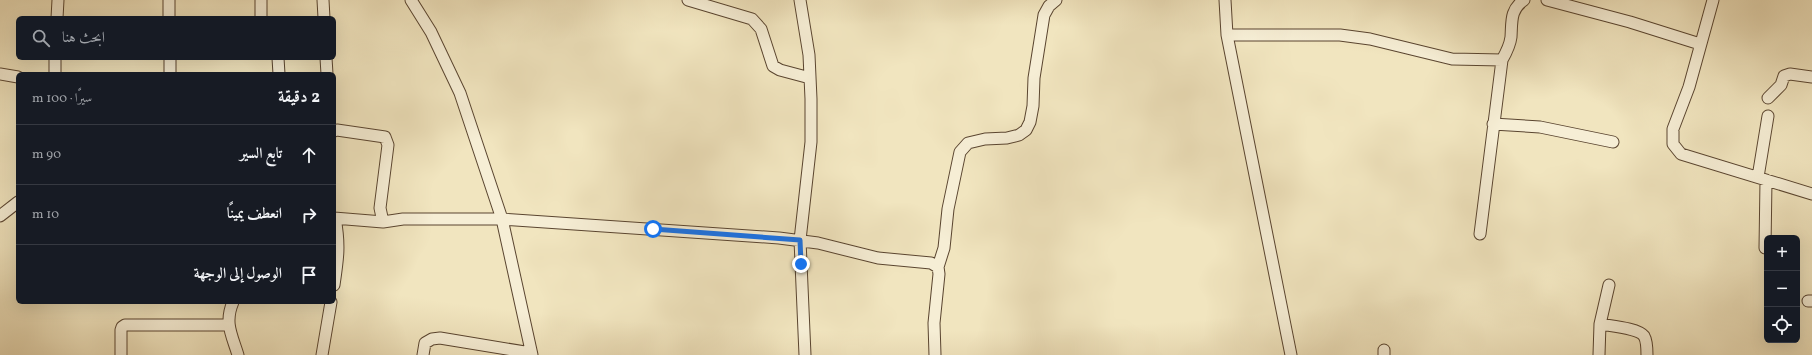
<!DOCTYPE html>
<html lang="ar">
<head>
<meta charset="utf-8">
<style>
  :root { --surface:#171b24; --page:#20242c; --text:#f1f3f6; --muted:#9ea1a6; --line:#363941 }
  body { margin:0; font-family:Vollkorn,Amiri,serif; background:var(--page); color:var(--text); direction:rtl }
  .controls { position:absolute; right:12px; bottom:12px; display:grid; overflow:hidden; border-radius:6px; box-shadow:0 4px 16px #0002 }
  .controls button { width:36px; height:36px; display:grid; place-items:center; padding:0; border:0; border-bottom:1px solid var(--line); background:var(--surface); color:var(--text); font:20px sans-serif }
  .stop { position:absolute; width:12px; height:12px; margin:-9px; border:3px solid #1a73e8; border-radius:50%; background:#fff }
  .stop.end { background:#1a73e8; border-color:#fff; box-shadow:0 1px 4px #0008 }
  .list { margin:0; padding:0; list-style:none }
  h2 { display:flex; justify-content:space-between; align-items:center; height:52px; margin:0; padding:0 16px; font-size:17px }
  h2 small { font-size:13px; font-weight:400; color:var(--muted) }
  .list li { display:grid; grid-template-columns:26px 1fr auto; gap:12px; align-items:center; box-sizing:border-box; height:60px; padding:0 16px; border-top:1px solid var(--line) }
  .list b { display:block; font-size:15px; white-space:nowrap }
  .list em { font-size:13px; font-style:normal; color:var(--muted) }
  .icon { flex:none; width:22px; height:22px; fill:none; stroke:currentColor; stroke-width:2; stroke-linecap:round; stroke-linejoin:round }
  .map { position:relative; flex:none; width:1812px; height:355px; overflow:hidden; direction:ltr }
  .search { position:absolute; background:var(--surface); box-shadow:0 4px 16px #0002; left:16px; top:16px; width:320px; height:44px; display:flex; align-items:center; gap:10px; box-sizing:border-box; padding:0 14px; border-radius:6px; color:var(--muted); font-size:15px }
  .panel { position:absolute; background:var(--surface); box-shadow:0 4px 16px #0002; left:16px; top:72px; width:320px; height:232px; border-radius:6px; direction:rtl }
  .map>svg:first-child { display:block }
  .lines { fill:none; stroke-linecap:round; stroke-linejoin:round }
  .minor-casing { stroke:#5a4530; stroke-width:13 }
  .minor { stroke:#f6eed5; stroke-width:11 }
  .route { stroke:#1a73e8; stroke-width:5 }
</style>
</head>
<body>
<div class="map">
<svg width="1812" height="355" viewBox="0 0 1812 355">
  <rect width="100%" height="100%" fill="#f1e5bf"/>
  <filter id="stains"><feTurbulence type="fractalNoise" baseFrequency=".005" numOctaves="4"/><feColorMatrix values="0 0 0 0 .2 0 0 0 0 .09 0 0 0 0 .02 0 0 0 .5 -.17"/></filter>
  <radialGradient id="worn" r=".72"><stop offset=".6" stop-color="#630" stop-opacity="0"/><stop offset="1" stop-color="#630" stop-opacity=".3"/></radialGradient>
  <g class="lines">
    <defs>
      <path id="minor" d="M169,0v18
        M261,0v18
        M323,0l1,18
        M411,0l20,32 29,61 42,126 30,136
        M688,0l64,19 9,10 12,37 7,4 30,8
        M800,0l9,55 2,44v43l-11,98 5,115
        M1225,0l2,35 64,320
        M1547,0l83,22 70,22
        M1713,0l-24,87 -16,42v15l8,10 131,40
        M57,18l1,-18
        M1227,35h113l30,4 82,20 50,1c4,-7 8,-15 9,-23 1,-16 -1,-27 13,-37
        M170,58v16
        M278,58l1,16
        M326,58l1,16
        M0,74l18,3
        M55,74v-16
        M1768,98l13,-13 3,-9 6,-2 22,3
        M1493,124l47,3 73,15
        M334,131l3,-1 48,7 3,8 -8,63 3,14 20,-3h99l277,19 39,5 60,15 53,5 7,4 1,7 -5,49 1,32
        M1758,177l10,-61
        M0,216l18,-14
        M334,218l49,4
        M1480,234l22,-174
        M1765,248l1,-68
        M938,267l6,-19 4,-39 12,-57 8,-9 17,-4 22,-1 12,-3 7,-5 4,-8 3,-16 1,-28 10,-63 5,-9 7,-6
        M334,285c4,-27 6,-40 1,-67
        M1808,301h4
        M233,302c-9,21 -1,33 5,53
        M1600,324l9,-39
        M1384,350v5
        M121,355v-25l1,-3 3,-2h103
        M322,355l9,-53
        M423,355l2,-12 7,-4 8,-1 91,15
        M1599,355l1,-31c10,2 38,4 44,12 3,5 3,13 3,19"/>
    </defs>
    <!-- minor casing -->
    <use href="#minor" class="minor-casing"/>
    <!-- minor -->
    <use href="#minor" class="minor"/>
  </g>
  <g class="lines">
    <!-- route -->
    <path class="route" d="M653,229l147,11 1,24"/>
  </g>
  <rect width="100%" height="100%" filter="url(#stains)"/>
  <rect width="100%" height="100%" fill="url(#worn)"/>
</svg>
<div class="controls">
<button>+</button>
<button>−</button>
<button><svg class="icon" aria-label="locate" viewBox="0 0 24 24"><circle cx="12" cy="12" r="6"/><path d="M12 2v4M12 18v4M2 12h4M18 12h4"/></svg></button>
</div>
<div class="stop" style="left:653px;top:229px"></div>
<div class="stop end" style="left:801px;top:264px"></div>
<div class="search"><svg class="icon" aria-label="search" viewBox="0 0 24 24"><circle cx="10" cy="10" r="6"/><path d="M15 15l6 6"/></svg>ابحث هنا</div>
<section class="panel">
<h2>2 دقيقة<small>سيرًا · 100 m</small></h2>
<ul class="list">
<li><svg class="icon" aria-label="ahead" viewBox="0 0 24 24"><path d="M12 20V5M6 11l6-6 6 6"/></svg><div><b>تابع السير</b></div><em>90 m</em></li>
<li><svg class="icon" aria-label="right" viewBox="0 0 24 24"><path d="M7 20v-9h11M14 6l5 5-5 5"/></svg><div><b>انعطف يمينًا</b></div><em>10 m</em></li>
<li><svg class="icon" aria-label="arrive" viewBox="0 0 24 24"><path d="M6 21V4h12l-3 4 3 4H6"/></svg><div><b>الوصول إلى الوجهة</b></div></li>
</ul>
</section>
</div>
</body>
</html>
